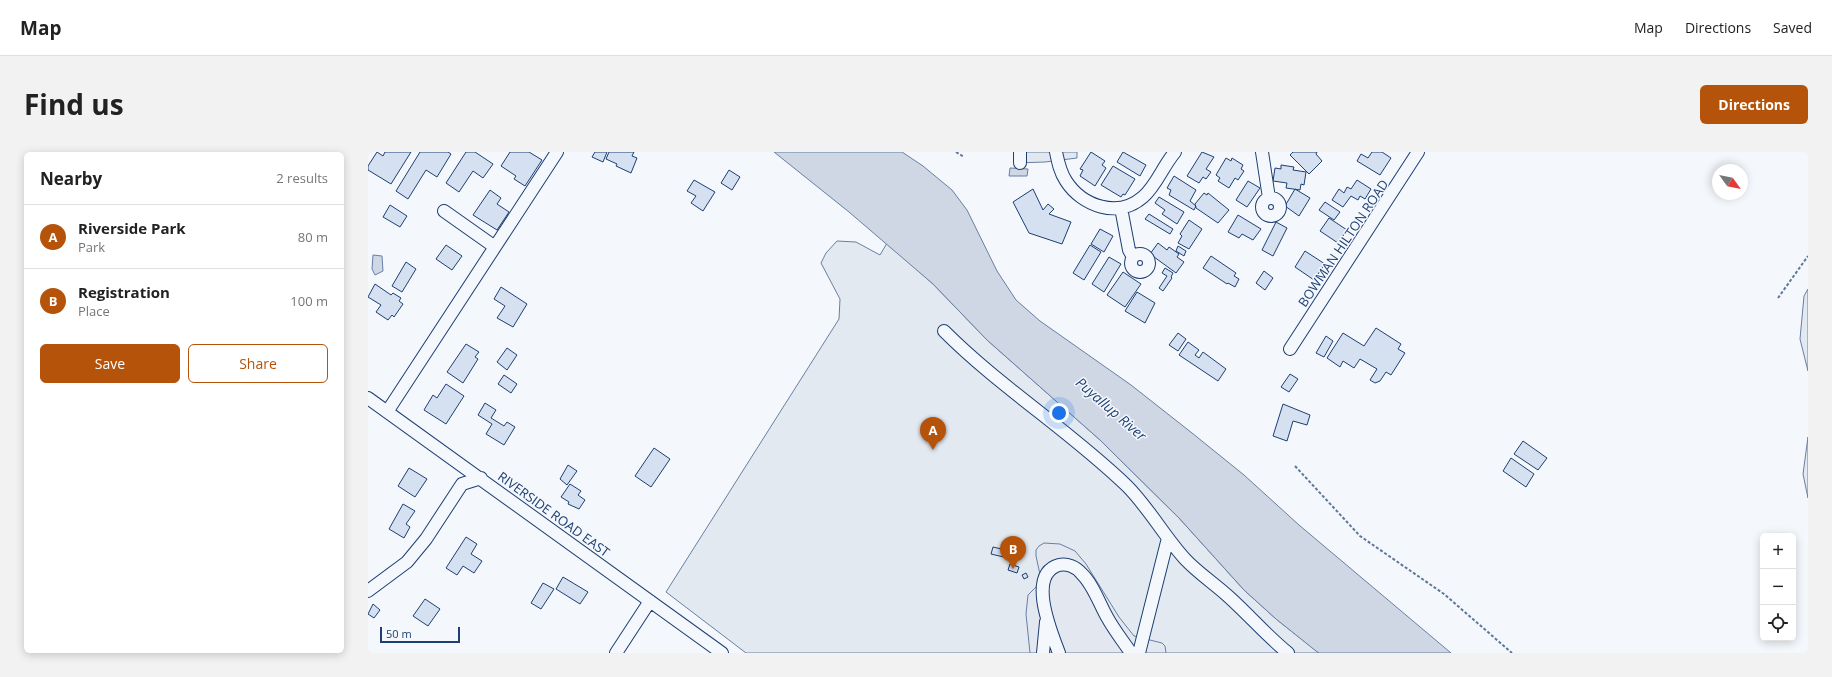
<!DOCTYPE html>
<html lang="en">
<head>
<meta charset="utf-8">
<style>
  :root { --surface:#fff; --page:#f2f2f2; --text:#222; --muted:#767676; --line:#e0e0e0; --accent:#b45309 }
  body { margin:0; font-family:"Open Sans",sans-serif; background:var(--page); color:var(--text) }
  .controls { position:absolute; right:12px; bottom:12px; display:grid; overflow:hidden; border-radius:6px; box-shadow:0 2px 10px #0003 }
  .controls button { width:36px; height:36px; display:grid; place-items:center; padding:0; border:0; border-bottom:1px solid var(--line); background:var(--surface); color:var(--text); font:20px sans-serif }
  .compass { position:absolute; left:1344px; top:12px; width:36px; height:36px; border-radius:50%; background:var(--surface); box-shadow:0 2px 10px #0003; rotate:123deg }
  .scale { position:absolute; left:12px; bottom:10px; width:80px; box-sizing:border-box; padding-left:4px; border:2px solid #1d3f73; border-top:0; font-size:11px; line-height:14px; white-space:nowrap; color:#1d3f73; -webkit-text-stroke:3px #f4f7fb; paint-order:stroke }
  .you { position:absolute; left:691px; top:261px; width:14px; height:14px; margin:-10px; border:3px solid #fff; border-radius:50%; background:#1a73e8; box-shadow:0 0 0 6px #1a73e833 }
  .badge { display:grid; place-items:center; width:26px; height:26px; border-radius:50%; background:var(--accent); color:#fff; font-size:13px; font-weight:700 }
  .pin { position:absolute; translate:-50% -33px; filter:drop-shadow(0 1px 2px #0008) }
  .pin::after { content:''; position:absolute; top:21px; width:14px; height:12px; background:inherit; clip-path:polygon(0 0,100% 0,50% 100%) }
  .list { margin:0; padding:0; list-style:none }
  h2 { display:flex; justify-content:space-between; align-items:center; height:52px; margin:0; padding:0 16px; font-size:17px }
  h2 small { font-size:13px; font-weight:400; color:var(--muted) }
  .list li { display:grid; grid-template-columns:26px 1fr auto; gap:12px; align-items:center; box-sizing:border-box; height:64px; padding:0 16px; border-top:1px solid var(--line) }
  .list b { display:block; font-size:15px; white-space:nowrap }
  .list p { margin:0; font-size:13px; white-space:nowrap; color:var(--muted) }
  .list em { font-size:13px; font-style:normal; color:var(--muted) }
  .actions { display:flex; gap:8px; padding:12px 16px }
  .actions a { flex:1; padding:9px 0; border:1px solid var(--accent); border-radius:6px; text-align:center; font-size:14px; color:var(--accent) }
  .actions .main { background:var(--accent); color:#fff }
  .icon { flex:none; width:22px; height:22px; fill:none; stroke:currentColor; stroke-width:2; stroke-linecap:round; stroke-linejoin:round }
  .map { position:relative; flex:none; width:1440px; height:501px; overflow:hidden; border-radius:6px }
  header { display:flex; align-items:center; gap:24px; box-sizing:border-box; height:56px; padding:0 20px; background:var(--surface); border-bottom:1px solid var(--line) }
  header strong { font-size:19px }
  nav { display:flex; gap:22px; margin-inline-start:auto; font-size:14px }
  .intro { display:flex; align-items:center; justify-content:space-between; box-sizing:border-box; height:96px; padding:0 24px }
  h1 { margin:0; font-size:28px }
  .button { padding:10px 18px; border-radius:6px; background:var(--accent); color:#fff; font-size:14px; font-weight:700 }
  main { display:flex; gap:24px; padding:0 24px }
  aside { flex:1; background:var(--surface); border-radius:6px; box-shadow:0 2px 10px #0003 }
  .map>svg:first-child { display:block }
  .green { fill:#e3e9f0; stroke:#687fa3 }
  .parking { fill:#e3e8f0; stroke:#687fa3 }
  .water { fill:#cfd7e4; stroke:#687fa3 }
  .building { fill:#d5e0f0; stroke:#1d3f73 }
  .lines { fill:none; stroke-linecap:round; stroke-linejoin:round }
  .minor-casing { stroke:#1d3f73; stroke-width:14 }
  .path { stroke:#5e769c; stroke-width:2; stroke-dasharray:3 2; stroke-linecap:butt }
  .minor { stroke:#f4f7fb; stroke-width:12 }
  .labels { text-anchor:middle; stroke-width:3; stroke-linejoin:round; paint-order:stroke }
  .street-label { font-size:13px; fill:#1d3f73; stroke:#f4f7fb }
  .water-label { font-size:14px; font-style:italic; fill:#1d3f73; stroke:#f4f7fb }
</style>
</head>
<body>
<header>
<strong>Map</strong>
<nav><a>Map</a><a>Directions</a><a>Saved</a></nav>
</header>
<div class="intro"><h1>Find us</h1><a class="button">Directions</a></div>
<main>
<aside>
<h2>Nearby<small>2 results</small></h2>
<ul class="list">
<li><span class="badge">A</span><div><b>Riverside Park</b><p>Park</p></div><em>80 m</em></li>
<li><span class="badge">B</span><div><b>Registration</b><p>Place</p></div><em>100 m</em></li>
</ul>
<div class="actions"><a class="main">Save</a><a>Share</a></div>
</aside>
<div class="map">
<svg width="1440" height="501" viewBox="0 0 1440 501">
  <rect width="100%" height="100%" fill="#f4f7fb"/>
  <!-- green -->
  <path class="green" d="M469,89l19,1 24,13 7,-12 46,41 54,56 113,100 79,78 65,72 32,29 43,34h-573l-80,-61 173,-273 1,-20 -19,-36 5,-10z
    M1440,137v82l-8,-32 4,-43z
    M1440,285v61l-5,-24z"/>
  <!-- parking -->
  <path class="parking" d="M648,0h61v6l-32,4 -30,1z
    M676,391l16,1 15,7 11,13 33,53 15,19 28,7 3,3 1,7h-136l-4,-39 2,-19 8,-8 5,-8 -5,-23v-6l3,-4z"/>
  <!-- water -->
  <path class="water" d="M406,0h128l21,14 29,24 15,20 30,61 19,29 24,21 91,64 61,48 52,42 55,50 152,128h-132l-3,-2 -40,-32 -32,-29 -65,-72 -79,-78 -113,-100 -54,-56 -84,-72z
    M642,16l18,1 -1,7h-18z
    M5,103l9,1 1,15 -8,4 -3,-6z"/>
  <!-- building -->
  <path class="building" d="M9,0l6,4 2,-4h26l-20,32 -23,-14v-4z
    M52,0h28l3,2 -14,23 -11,-7 -18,29 -12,-8z
    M98,0h9l18,12 -10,14 -10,-7 -14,21 -13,-9z
    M142,0h19l13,8 -17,26 -11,-7 2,-3 -15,-10z
    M227,0h12l-4,10 -11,-5z
    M241,0h25l-2,4 5,2 -6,15 -15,-7 1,-2 -11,-5z
    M723,0l14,9 -3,4 4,3 -11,18 -15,-10 3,-6 -3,-1z
    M755,0l23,13 -6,11 -23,-14z
    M834,0l12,5 -8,12 5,3 -5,7 -3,-2 -4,6 -12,-7z
    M925,0h24l-1,2 6,7 -13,13 -19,-19z
    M1004,0h10l9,6 -11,17 -23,-14 4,-7 7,4z
    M858,6l5,3 1,-3 11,7 -2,4 3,2 -6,9 -3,-2 -6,10 -11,-7 2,-3 -4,-3z
    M913,13l13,2 -1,3 13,2 -2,13 -3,-1 -1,6 -14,-2 1,-5 -14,-2 2,-13 6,1z
    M745,14l22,13 -10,16 -2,-1 -2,3 -20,-12z
    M361,18l11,7 -8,13 -11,-7z
    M806,24l22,14 -6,11 6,5 -2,4 -25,-15 2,-5 -4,-2z
    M326,28l21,12 -12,19 -12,-8 5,-7 -9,-5z
    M989,28l14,9 -6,10 -5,-3 -2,4 -7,-4 -8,11 -11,-7 7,-11 5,4 3,-6 4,2z
    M880,29l12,7 -13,19 -11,-7z
    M665,37l10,21 5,-6 6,5 -5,5 22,8 -9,22 -33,-11 -16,-31z
    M927,37l15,9 -11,18 -14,-10z
    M122,38l11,8 -4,6 12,8 -12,18 -24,-15z
    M836,41l3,2 1,-2 21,17 -11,13 -22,-15 -1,-4z
    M791,45l25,15 -7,12 -15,-10 3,-4 -10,-7z
    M957,50l15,10 -6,8 -15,-10z
    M22,53l17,11 -7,11 -17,-10z
    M781,62l24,15 -3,5 -25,-15z
    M870,63l23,14 -8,11 -11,-6 -3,4 -11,-6z
    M961,66l18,12 -9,13 -18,-12z
    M821,68l13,9 -13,20 -11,-6 4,-7 -2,-2z
    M908,70l11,6 -14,28 -11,-6z
    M732,77l13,7 -9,16 -13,-8z
    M790,91l9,7 2,-3 10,7 -2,3 7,5 -8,11 -26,-19z
    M78,93l16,11 -10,14 -16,-11z
    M722,93l11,7 -17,28 -11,-7z
    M810,94l8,5 -2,5 -8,-5z
    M937,99l20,13 -11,16 -19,-13z
    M843,104l25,17 -2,3 5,3 -4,8 -7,-4 -1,1 -24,-16z
    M741,105l12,7 -17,28 -12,-8z
    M38,110l10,7 -14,23 -10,-6z
    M797,116l8,5 -2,4 1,1 -9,13 -4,-3 8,-12 -5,-3z
    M896,119l9,7 -8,12 -9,-7z
    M755,120l18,12 -16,23 -18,-12z
    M7,132l16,11 2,-2 8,5 -2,3 4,3 -9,13 -2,-2 -4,5 -12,-8 5,-7 -13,-8z
    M133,135l26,17 -14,23 -16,-9 8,-12 -11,-7z
    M769,140l18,11 -10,20 -20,-12z
    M1008,176l25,16 -3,5 7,4 -14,22 -5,-3 -6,9 -5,2 -5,-3 7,-11 -17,-10 -6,9 -11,-7 -3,6 -13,-9 16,-25 21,13z
    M810,181l8,6 -8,12 -9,-6z
    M958,184l7,5 -9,16 -8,-4z
    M820,190l11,8 -4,5 4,3 4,-6 23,17 -8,12 -39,-26z
    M98,192l13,8 -4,5 3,2 -15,24 -16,-11z
    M139,196l10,7 -10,15 -10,-8z
    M922,222l8,5 -9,13 -8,-5z
    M136,223l13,9 -6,9 -13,-9z
    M78,232l18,12 -18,28 -22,-14 9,-15 4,3z
    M117,251l11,7 -5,8 13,8 3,-4 8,5 -11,18 -18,-11 6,-10 -14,-9z
    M915,252l27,11 -3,10 -14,-4 -6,20 -14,-5z
    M1155,289l24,17 -9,12 -24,-16z
    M286,296l16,11 -19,28 -16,-11z
    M1143,306l23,16 -8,13 -23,-16z
    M200,313l9,6 -10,14 -7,-6z
    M41,316l18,11 -12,18 -17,-11z
    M202,332l11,7 -3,4 7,5 -6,9 -11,-5 1,-2 -8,-5z
    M35,352l12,7 -9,13 4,3 -6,11 -15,-9z
    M98,385l11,7 -6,10 11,7 -8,12 -11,-7 -6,9 -11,-7z
    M625,395l17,4 -2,7 -17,-4z
    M642,412l9,3 -2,6 -9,-3z
    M658,421l2,4 -4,2 -2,-4z
    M195,425l25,15 -8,12 -24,-15z
    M175,431l11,6 -13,20 -10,-6z
    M57,447l15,10 -12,17 -15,-10z
    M5,452l7,6 -6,8 -6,-4z"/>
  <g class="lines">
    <defs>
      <path id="minor" d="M688,0c2,10 4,20 10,29 16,25 52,38 77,16 13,-11 20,-31 32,-45
        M894,0l7,46
        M652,11v-11
        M894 55a9 9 0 1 1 18 0a9 9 0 1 1-18 0Z
        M753,56l8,42 4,7
        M76,59l51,36
        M763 111a9 9 0 1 1 18 0a9 9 0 1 1-18 0Z
        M576,179c57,57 125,99 183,155 22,22 37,50 58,73 13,14 30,25 44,38 20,18 38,39 59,56
        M922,197l128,-197
        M0,246l354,255
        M19,260l170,-260
        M0,439l39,-29 19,-23 36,-55 19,-6
        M248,501l34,-52
        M675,501l3,-31
        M691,501c-7,-19 -33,-79 0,-88 8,-2 17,2 22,8 12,11 18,30 26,44 7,13 16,24 24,36
        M771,501l29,-115"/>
    </defs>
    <!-- minor casing -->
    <use href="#minor" class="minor-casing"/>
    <!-- path -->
    <path class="path" d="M588,0l8,5
      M1410,146l30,-42
      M927,314l65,70 84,58 68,59"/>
    <!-- minor -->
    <use href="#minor" class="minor"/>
  </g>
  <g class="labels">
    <!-- street labels -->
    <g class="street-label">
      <text transform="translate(975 91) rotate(-56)" y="5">BOWMAN HILTON ROAD</text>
      <text transform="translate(186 362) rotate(36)" y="5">RIVERSIDE ROAD EAST</text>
    </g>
    <!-- water labels -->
    <g class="water-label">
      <text transform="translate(743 257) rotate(41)" y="5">Puyallup River</text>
    </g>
  </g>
</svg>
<div class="controls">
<button>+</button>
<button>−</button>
<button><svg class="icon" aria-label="locate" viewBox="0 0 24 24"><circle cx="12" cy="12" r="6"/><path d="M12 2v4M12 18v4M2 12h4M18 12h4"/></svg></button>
</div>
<svg class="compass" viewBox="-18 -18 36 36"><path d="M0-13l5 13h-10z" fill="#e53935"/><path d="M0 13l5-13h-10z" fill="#767676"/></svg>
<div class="scale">50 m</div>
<div class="you"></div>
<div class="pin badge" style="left:565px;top:298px">A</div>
<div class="pin badge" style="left:645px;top:417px">B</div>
</div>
</main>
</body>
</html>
